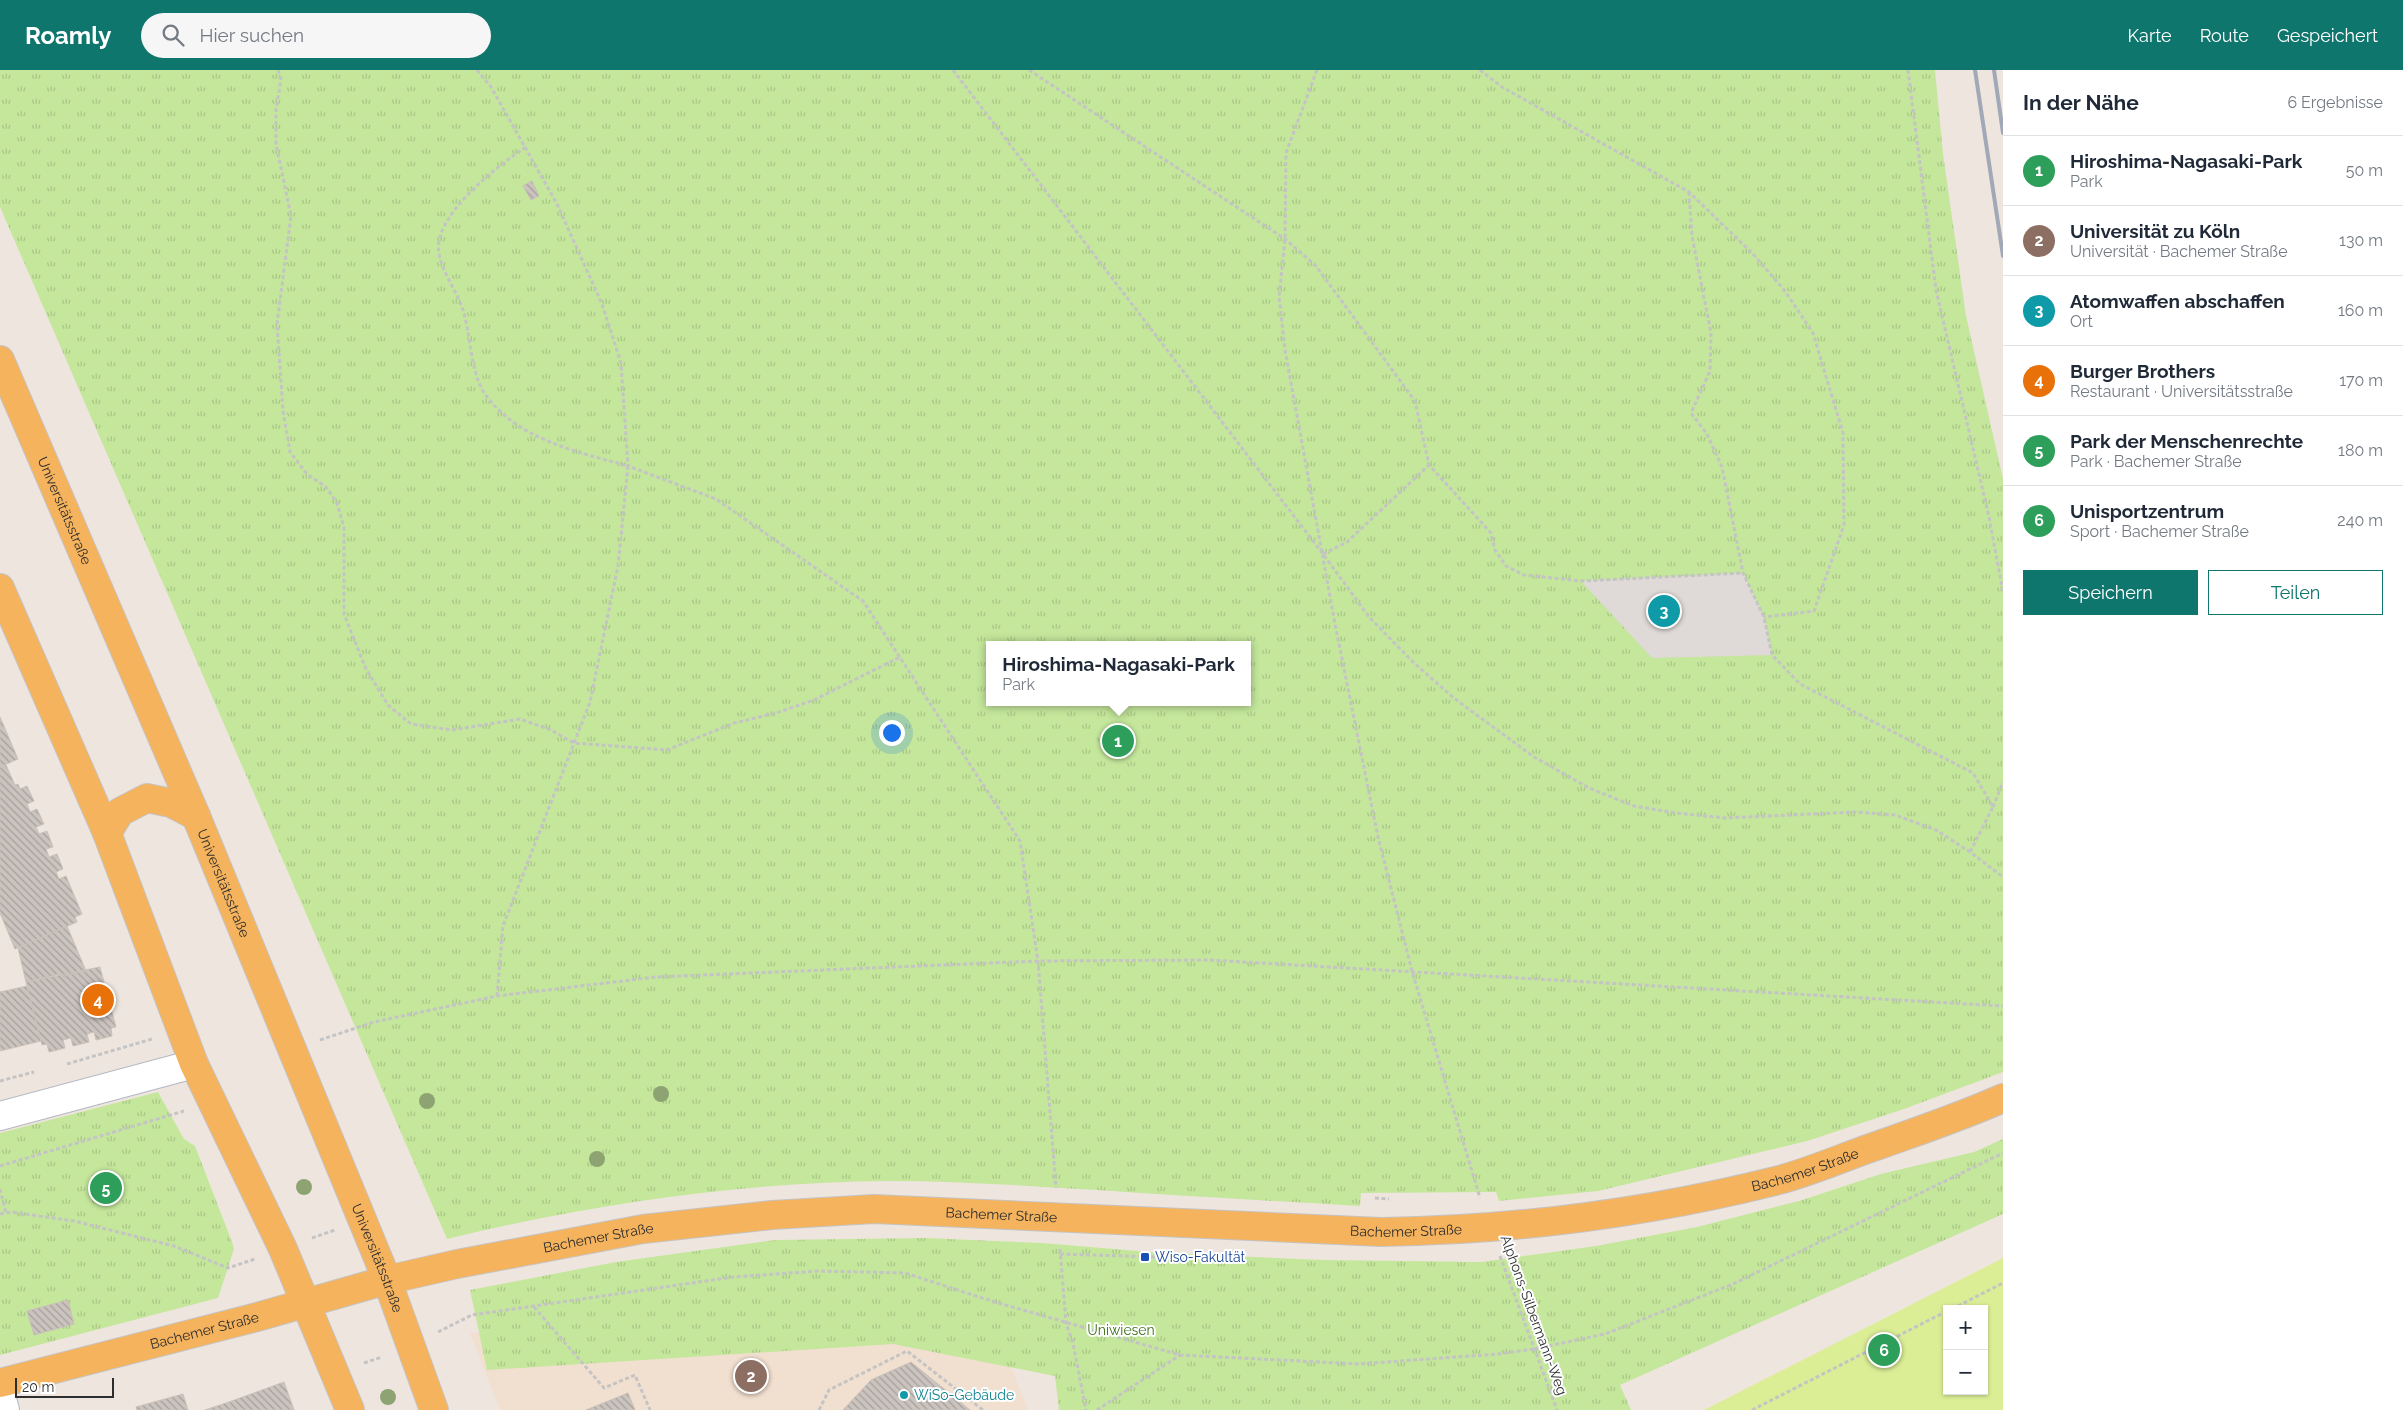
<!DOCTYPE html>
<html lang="de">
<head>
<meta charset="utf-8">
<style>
  :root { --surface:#fff; --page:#f6f6f7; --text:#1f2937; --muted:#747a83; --line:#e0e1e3; --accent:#0f766e }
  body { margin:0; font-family:Raleway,sans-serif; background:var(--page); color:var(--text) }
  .controls { position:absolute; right:15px; bottom:15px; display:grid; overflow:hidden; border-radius:0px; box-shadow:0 1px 4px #0004 }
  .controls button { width:45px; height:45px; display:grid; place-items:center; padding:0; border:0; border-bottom:1px solid var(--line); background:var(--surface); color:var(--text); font:25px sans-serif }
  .scale { position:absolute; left:15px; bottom:12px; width:99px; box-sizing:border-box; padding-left:5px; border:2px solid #2d2d2d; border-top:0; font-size:14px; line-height:18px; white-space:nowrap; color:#2d2d2d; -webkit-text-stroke:4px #fff; paint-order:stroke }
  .you { position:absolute; left:891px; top:662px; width:18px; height:18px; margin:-12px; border:4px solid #fff; border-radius:50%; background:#1a73e8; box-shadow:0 0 0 8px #1a73e833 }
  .badge { display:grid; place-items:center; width:32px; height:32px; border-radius:50%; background:var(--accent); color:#fff; font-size:16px; font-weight:700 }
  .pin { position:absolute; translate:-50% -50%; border:2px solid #fff; box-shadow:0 1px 5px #0006 }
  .popup { position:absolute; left:986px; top:571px; width:265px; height:65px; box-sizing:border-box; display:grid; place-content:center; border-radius:0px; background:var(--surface); filter:drop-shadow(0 1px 4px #0005); font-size:16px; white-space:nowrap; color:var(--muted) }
  .popup b { font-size:19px; color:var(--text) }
  .popup::after { content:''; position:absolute; left:50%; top:100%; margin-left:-10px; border:10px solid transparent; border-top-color:var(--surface) }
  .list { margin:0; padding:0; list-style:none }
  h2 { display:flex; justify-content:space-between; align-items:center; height:65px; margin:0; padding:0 20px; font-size:21px }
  h2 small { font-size:16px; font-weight:400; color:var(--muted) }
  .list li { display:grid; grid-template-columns:32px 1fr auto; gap:15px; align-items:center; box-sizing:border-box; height:70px; padding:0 20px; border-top:1px solid var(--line) }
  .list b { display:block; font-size:19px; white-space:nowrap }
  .list p { margin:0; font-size:16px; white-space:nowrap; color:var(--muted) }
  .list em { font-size:16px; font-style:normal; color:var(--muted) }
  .actions { display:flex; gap:10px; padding:15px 20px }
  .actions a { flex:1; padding:11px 0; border:1px solid var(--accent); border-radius:0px; text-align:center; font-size:18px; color:var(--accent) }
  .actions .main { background:var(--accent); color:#fff }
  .icon { flex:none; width:28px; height:28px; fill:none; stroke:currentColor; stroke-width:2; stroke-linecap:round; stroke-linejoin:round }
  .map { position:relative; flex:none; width:2003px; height:1340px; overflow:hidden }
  header { display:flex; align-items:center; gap:30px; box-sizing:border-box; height:70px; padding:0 25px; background:var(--accent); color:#fff }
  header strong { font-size:24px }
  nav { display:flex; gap:28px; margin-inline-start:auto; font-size:18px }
  .search { width:350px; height:45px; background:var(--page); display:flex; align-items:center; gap:12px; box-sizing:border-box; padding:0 18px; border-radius:28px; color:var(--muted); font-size:19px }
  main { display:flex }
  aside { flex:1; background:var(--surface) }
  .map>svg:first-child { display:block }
  .education { fill:#f1dfcf }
  .park { fill:url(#park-tufts); fill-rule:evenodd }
  .pitch { fill:#dbee96; fill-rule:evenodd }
  .plaza { fill:#dfd9d7 }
  .building { fill:url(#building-back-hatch); stroke:#cbc1b9 }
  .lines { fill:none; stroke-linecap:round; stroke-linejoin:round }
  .minor-casing { stroke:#b3b8c1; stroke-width:30 }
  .major-casing { stroke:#c4c4c4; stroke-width:30 }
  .path { stroke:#c4c4c4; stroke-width:3; stroke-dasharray:4 2.5; stroke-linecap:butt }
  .minor { stroke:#fff; stroke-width:28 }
  .major { stroke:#f6b35d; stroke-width:28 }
  .rail { stroke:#a1a9b8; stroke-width:4 }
  .tree { fill:#8da472 }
  .transit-dot { fill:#1a4fb4; stroke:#fff; stroke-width:2 }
  .culture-dot { fill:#0f9aa8; stroke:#fff; stroke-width:2 }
  .labels { text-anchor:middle; stroke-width:4; stroke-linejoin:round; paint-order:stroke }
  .street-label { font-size:14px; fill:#2d2d2d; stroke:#fff }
  .transit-label { font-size:14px; fill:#164399; stroke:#fff; text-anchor:start }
  .park-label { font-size:14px; fill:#3c6f18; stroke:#fff }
  .culture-label { font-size:14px; fill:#0d838f; stroke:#fff; text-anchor:start }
</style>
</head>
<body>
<header>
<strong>Roamly</strong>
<div class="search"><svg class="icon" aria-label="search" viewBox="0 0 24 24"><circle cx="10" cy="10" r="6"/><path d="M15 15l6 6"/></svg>Hier suchen</div>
<nav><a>Karte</a><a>Route</a><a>Gespeichert</a></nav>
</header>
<main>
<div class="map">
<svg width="2003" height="1340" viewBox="0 0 2003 1340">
  <defs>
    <pattern id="park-tufts" width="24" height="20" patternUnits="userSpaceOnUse" patternTransform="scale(1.25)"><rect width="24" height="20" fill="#c4e79b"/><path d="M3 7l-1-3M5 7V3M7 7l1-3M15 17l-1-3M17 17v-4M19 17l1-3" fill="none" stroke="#a9c686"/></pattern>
    <pattern id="building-back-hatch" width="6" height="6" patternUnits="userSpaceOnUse" patternTransform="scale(1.25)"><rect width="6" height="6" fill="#cbc3be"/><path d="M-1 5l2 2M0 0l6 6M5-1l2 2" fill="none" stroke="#a59f9b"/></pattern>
  </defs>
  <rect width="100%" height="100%" fill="#efe5df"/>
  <!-- education -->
  <path class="education" d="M932,1241l69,31 27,68h-528l-30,-77z"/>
  <!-- park -->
  <path class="park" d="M0,0h1935l8,84 23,162 37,163v593l-99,37 -97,32 -209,50 -99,10 -3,-9 -135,1 -1,13c-88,-5 -176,-10 -263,-16 -69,-4 -138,-9 -208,-9 -148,1 -298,23 -442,58l-447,-1032zM989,575h258v57h-258z
    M158,1022l26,47 11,7 37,96 2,7 -16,49 -218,57v-222z
    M2003,1069v75l-383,171 11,25h-572l-4,-34 -162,-32 -406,26 -17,-80 146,-28 159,-22 151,-2 116,5 120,10 161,7 158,2 115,-16 101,-19 102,-26 82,-27 93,-22z"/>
  <!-- pitch -->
  <path class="pitch" d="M2003,1188v152h-299zM1947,1239h37v82h-37z"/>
  <!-- plaza -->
  <path class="plaza" d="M1743,503l21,44 8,38 -120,3 -71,-77z"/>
  <!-- building -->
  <path class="building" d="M532,111l7,15 -8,4 -8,-14z
    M0,647l18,42 -18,8z
    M6,695l9,20 3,-1 2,5 7,-3 7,15 -7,3 3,8 7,-3 7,15 -8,3 3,7 8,-3 6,16 -7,2 3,8 8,-3 6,15 -7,3 3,7 7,-3 16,38 -7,3 2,5 -62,27 -15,-36v-146z
    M67,856l19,45 -25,6 -1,-3 -34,8 -8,-34z
    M100,897l16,60 -5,1 1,8 -16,4 -2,-8 -7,2 2,8 -16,4 -2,-8 -8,2 2,8 -16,4 -2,-8 -5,1 -16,-63z
    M27,916l14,55 -41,10v-59z
    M68,1230l6,24 -40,11 -7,-24z
    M911,1292l59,48h-127l28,-30z
    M284,1312l10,28h-62l-3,-8z
    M628,1323l7,17h-49z
    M183,1324l5,16h-51l-1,-3z
    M229,1332l3,8h-27z"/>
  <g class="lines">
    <defs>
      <path id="minor" d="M0,1046l194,-52
        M0,1322l5,18"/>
      <g id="major">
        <path id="s1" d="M0,290l196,456 191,464 47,130"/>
        <path d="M0,518l107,245 87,231 89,185 67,161"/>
        <path d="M107,763l13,-21 27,-14 24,5 25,13"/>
        <path id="s2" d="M0,1313l257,-66 130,-37 70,-16 186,-35 129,-14 102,-6 507,23c135,-2 267,-19 398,-52 34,-9 67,-24 100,-35 42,-15 84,-29 124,-47"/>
      </g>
    </defs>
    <!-- minor casing -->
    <use href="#minor" class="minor-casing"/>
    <!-- major casing -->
    <use href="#major" class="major-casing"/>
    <!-- path -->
    <path class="path" d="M278,0l3,9 -5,31v34l15,72 -14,108 6,87 7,41 17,22 19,13 11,16 7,25v86l22,55 22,36 23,19 41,6 68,-11 31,11 23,13 93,7 67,-27 42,-10 38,-13 86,-43
      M477,0l14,17 66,117 45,100 19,59 7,103 88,33 147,102 157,240 18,120 18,227
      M953,0l370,484 46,63 44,45 42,37 79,58 55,31 45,18 42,7 49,5 130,-6 40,3 41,15 34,22 33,25
      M1029,0l256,169 31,27 99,135 14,64 62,68 4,17 11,16 18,9 57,6 162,-8
      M1317,0l-31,83 -1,86 -6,58 6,53 50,274 43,213 34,134 68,227
      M1480,0l22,17 187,105 64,62 32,37 28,42 30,100 1,92 -30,86 -50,6
      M1908,0l28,220 53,227 14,75
      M1689,122l3,44 19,97 -1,38 -19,42 16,21 15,33 21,106 21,44 8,38 28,29 173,89 20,34 -23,45
      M1323,484l24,-12 82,-77
      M1993,737l10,-25
      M497,926l6,-70 87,-224 28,-136 10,-100c-50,-14 -114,-27 -145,-75 -12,-20 -13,-59 -20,-81 -6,-19 -20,-36 -24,-56 -8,-37 59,-89 87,-107
      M320,970l54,-18 123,-26 159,-19 382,-16 170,-1 795,46
      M67,994l85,-25
      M0,1011l34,-9
      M0,1096l184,-55
      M0,1119l6,24
      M1375,1128l14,1
      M0,1144l11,-2 63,9 100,25 54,22 27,-9
      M312,1168l23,-8
      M1060,1179l6,74 7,20 13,67
      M1060,1184l98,3
      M1500,1186l57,154
      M534,1237l70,81 31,-13 15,35
      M1952,1239l51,-26
      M438,1262l34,-17 261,-38 86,-6 86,2 90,29 185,53 179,9 139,-10 36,-5 71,-15 128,-50 270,-131
      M364,1293l18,-6
      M819,1340l10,-20 78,-39 76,59
      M1097,1340l83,-55
      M1752,1340l195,-99"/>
    <!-- minor -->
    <use href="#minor" class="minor"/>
    <!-- major -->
    <use href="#major" class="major"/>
    <!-- rail -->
    <path class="rail" d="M1975,0l28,186
      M1994,0l9,63"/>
  </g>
  <!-- trees -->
  <g class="tree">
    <circle cx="661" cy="1024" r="8"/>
    <circle cx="427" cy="1031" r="8"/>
    <circle cx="597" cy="1089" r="8"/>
    <circle cx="304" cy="1117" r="8"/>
    <circle cx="388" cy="1327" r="8"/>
  </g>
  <!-- markers -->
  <rect class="transit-dot" x="1140" y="1182" width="10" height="10" rx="2.5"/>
  <circle class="culture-dot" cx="904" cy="1325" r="5"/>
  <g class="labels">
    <!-- street labels -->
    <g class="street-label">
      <text dy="5" stroke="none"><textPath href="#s1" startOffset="164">Universitätsstraße</textPath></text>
      <text dy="5" stroke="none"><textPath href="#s1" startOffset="569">Universitätsstraße</textPath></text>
      <text dy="5" stroke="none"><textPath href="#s2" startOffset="1831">Bachemer Straße</textPath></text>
      <text dy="5" stroke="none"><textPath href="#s2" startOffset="1021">Bachemer Straße</textPath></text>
      <text dy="5" stroke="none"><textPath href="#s2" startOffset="1426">Bachemer Straße</textPath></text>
      <text dy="5" stroke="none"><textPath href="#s2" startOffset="616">Bachemer Straße</textPath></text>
      <text dy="5" stroke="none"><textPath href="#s1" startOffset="974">Universitätsstraße</textPath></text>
      <text transform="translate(1534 1245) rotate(70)" y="5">Alphons-Silbermann-Weg</text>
      <text dy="5" stroke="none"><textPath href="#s2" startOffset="211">Bachemer Straße</textPath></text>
    </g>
    <!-- transit labels -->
    <g class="transit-label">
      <text x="1155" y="1192">Wiso-Fakultät</text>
    </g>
    <!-- park labels -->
    <g class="park-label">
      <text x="1121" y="1265">Uniwiesen</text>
    </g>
    <!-- culture labels -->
    <g class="culture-label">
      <text x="914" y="1330">WiSo-Gebäude</text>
    </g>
  </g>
</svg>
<div class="controls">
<button>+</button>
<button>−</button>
</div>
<div class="scale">20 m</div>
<div class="you"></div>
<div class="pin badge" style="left:1118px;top:671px;background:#2e9e5b">1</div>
<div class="popup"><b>Hiroshima-Nagasaki-Park</b>Park</div>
<div class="pin badge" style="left:751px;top:1306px;background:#8d6e63">2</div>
<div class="pin badge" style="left:1664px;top:541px;background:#0f9aa8">3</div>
<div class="pin badge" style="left:98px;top:930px;background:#e8710a">4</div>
<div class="pin badge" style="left:106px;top:1118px;background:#2e9e5b">5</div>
<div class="pin badge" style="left:1884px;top:1280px;background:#2e9e5b">6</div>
</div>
<aside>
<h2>In der Nähe<small>6 Ergebnisse</small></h2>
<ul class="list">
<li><span class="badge" style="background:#2e9e5b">1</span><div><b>Hiroshima-Nagasaki-Park</b><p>Park</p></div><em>50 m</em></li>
<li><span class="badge" style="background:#8d6e63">2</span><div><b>Universität zu Köln</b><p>Universität · Bachemer Straße</p></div><em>130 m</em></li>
<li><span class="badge" style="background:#0f9aa8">3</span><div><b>Atomwaffen abschaffen</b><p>Ort</p></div><em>160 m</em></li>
<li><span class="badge" style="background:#e8710a">4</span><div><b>Burger Brothers</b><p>Restaurant · Universitätsstraße</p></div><em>170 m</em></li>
<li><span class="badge" style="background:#2e9e5b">5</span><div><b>Park der Menschenrechte</b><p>Park · Bachemer Straße</p></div><em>180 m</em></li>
<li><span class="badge" style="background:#2e9e5b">6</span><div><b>Unisportzentrum</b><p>Sport · Bachemer Straße</p></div><em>240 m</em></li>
</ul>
<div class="actions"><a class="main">Speichern</a><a>Teilen</a></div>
</aside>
</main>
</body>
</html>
